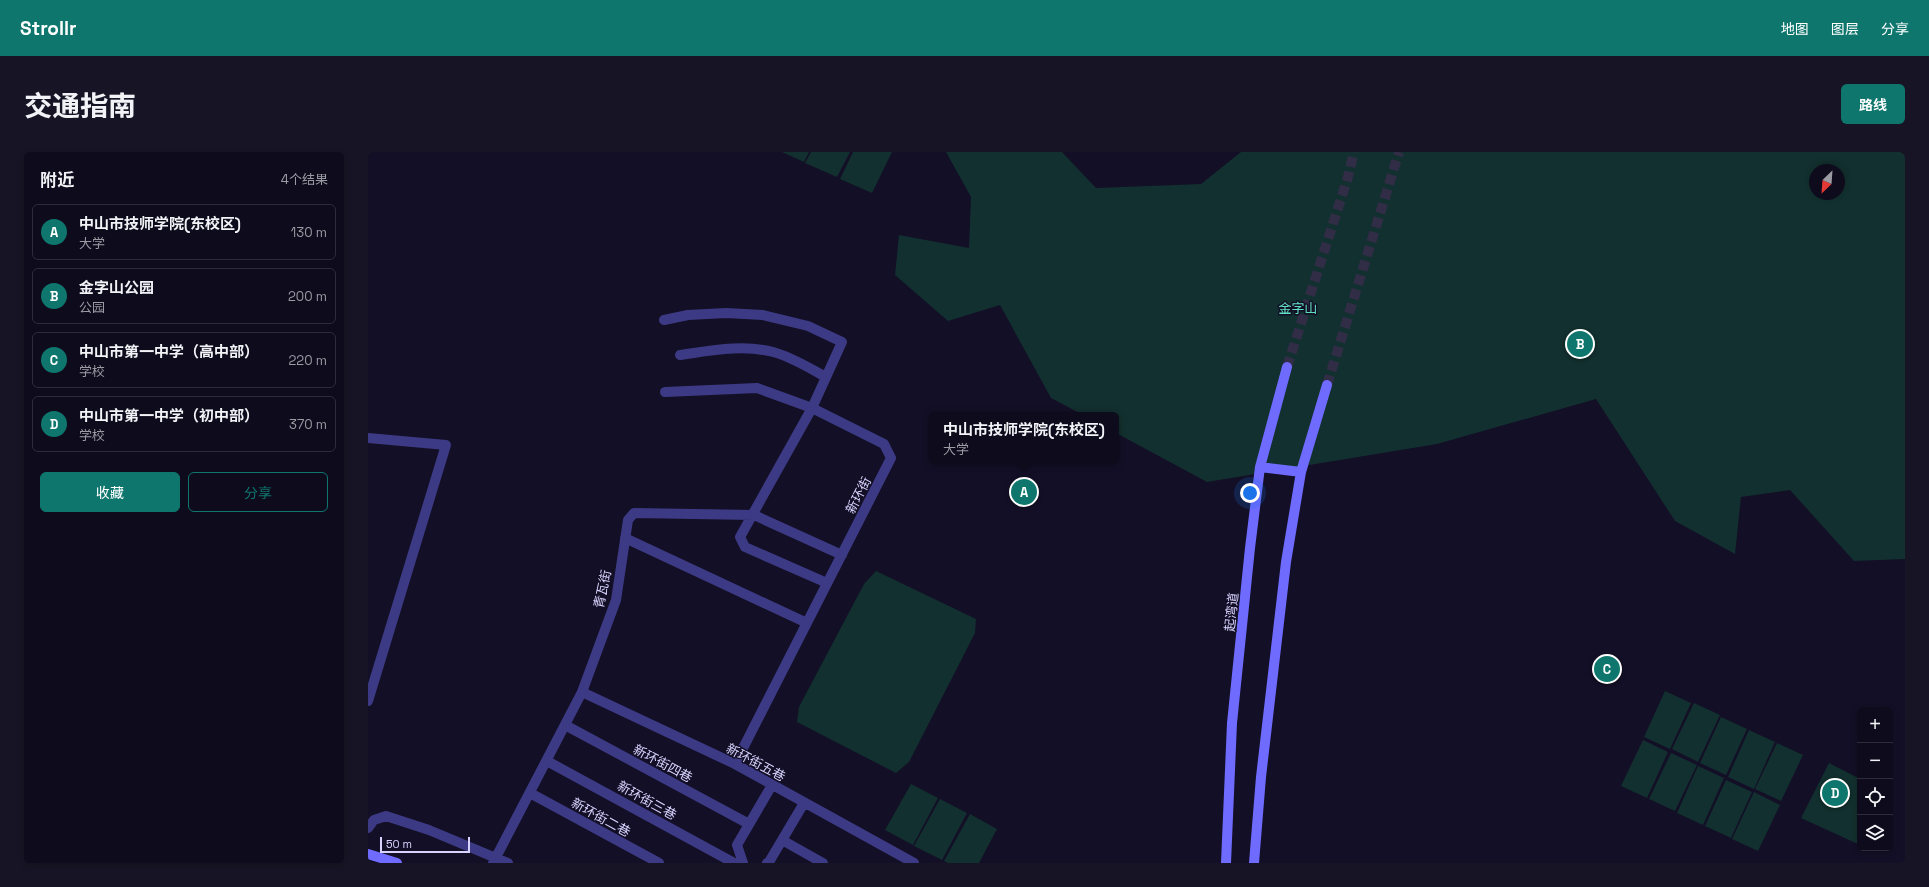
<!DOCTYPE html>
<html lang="zh">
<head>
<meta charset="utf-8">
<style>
  :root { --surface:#0e0b1c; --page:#171425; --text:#f1f3f6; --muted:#9b9ba3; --line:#2e2b3b; --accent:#0f766e }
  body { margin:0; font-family:"Space Grotesk","Noto Sans SC",sans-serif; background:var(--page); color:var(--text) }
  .controls { position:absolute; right:12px; bottom:12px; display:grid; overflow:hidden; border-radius:6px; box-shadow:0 2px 6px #0003 }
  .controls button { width:36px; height:36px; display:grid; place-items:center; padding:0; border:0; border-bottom:1px solid var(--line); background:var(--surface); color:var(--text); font:20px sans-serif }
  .compass { position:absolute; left:1441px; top:12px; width:36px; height:36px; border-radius:50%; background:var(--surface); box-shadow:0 2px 6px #0003; rotate:205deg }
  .scale { position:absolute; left:12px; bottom:10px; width:90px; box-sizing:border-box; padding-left:4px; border:2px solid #d9d4ff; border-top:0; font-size:11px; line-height:14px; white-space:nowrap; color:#d9d4ff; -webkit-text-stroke:3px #130f26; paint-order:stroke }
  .you { position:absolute; left:882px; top:341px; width:14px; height:14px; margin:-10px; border:3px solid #fff; border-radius:50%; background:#1a73e8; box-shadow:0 0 0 6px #1a73e833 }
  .badge { display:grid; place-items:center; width:26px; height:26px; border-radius:50%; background:var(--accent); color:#fff; font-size:13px; font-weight:700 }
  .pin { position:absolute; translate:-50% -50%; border:2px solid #fff; box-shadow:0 1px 4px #0006 }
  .popup { position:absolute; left:561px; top:260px; width:190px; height:52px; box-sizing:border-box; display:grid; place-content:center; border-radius:6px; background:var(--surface); filter:drop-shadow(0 1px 3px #0005); font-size:13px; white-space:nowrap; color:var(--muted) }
  .popup b { font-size:15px; color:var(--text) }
  .popup::after { content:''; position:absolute; left:50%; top:100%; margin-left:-8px; border:8px solid transparent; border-top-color:var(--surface) }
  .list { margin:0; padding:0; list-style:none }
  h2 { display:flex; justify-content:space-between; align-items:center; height:52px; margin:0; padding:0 16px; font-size:17px }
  h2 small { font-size:13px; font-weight:400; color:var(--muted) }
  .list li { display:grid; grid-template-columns:26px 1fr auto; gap:12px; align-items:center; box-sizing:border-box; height:56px; margin:0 8px 8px; padding:0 8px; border:1px solid var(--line); border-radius:6px }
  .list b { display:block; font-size:15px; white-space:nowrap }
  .list p { margin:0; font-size:13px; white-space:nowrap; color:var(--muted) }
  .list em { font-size:13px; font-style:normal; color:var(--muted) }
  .actions { display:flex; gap:8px; padding:12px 16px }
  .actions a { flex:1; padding:9px 0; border:1px solid var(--accent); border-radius:6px; text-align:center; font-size:14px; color:var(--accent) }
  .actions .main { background:var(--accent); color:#fff }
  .icon { flex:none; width:22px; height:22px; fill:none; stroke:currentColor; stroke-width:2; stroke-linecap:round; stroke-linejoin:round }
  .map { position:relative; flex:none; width:1537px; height:711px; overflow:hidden; border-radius:6px }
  header { display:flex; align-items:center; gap:24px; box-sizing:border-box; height:56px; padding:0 20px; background:var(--accent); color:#fff }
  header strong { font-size:19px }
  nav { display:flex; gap:22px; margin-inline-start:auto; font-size:14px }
  .intro { display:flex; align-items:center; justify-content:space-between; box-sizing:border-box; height:96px; padding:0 24px }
  h1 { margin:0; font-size:28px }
  .button { padding:10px 18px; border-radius:6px; background:var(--accent); color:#fff; font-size:14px; font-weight:700 }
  main { display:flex; gap:24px; padding:0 24px }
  aside { flex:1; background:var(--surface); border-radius:6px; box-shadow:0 2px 6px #0003 }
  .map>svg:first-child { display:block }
  .green { fill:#12302f; fill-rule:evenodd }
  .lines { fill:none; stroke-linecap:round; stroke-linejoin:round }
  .secondary-tunnel { stroke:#312d47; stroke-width:10; stroke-dasharray:10 5; stroke-linecap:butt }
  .minor { stroke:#3d3a85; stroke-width:10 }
  .secondary { stroke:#6f6bff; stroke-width:10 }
  .labels { text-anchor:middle; stroke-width:3; stroke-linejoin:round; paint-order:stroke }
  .park-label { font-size:13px; fill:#5fe0c0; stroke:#130f26 }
  .street-label { font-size:13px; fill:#d9d4ff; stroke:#130f26 }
</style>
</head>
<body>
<header>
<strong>Strollr</strong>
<nav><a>地图</a><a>图层</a><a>分享</a></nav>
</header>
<div class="intro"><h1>交通指南</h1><a class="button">路线</a></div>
<main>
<aside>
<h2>附近<small>4个结果</small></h2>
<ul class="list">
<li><span class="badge">A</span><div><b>中山市技师学院(东校区)</b><p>大学</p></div><em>130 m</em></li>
<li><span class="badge">B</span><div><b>金字山公园</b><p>公园</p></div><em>200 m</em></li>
<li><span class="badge">C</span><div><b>中山市第一中学（高中部）</b><p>学校</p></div><em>220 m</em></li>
<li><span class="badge">D</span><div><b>中山市第一中学（初中部）</b><p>学校</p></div><em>370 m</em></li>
</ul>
<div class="actions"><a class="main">收藏</a><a>分享</a></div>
</aside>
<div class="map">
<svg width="1537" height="711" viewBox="0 0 1537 711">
  <rect width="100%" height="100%" fill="#130f26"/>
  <!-- green -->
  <path class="green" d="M414,0h27l-5,10z
    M443,0h39l-13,25 -32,-14z
    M485,0h39l-20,41 -32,-14z
    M578,0h116l34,36 105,-4 40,-32h664v407l-51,2 -64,-71 -49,7 -6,57 -60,-33 -79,-122 -159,45 -230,38 -91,-49v-18h-33l-32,-17 -51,-93 -52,16 -53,-46 4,-40 70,13 2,-51zM1447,18h24v24h-24z
    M508,419l100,48 -1,14 -66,129 -13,11 -99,-51 2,-15 65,-123z
    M1297,539l26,12 -21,46 -26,-12z
    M1326,551l26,12 -22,47 -26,-13z
    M1353,565l26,12 -21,46 -26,-12z
    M1381,578l26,12 -21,47 -26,-12z
    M1275,588l25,12 -21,46 -26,-12z
    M1409,591l26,12 -22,46 -26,-12z
    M1303,601l26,12 -22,46 -26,-12z
    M1461,611l31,16v66l-59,-27z
    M1330,614l26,12 -21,47 -26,-12z
    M1358,628l26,12 -21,46 -26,-12z
    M543,632l27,14 -25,47 -28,-15z
    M1386,640l26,13 -22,46 -26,-12z
    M572,647l27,14 -25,47 -28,-14z
    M602,662l27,15 -18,34h-31l-4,-2z"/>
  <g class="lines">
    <!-- secondary-tunnel -->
    <path class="secondary-tunnel" d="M919,215l61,-190 6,-25
      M959,233l72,-233"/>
    <!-- minor -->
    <path class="minor" d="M296,168l24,-5 38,-2 37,2 45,11 34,16 -30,66 -72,129 5,10 82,36
      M312,203c29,-4 63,-11 93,-3 19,5 36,16 53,25
      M297,240l92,-4 55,20 72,36 7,14 -156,306
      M0,286l78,7 -78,256
      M257,386l182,85
      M214,540l153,72 179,99
      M197,573l184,99
      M179,609l187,102
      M162,641l129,70
      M0,676l6,-8 12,-4 43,14 79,33
      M414,688l41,23
      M125,711l89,-171 34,-92 12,-80 6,-7 120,2 88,40
      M375,711l-6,-18 35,-60
      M399,711l2,-1 35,-59"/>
    <!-- secondary -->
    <path class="secondary" d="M892,315l41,5
      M0,702l29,9
      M858,711l6,-140 18,-175 10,-81 27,-100
      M886,711l7,-86 25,-215 15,-90 26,-87"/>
  </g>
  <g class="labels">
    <!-- park labels -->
    <g class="park-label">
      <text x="930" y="161">金字山</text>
    </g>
    <!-- street labels -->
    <g class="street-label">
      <text transform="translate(490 343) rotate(-63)" y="5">新环街</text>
      <text transform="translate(234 437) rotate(-78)" y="5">青瓦街</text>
      <text transform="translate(863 460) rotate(-84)" y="5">起湾道</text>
      <text transform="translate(388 610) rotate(28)" y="5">新环街五巷</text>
      <text transform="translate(295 611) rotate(28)" y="5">新环街四巷</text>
      <text transform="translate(279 648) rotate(29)" y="5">新环街三巷</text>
      <text transform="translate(233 665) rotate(29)" y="5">新环街二巷</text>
    </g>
  </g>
</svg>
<div class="controls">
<button>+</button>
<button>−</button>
<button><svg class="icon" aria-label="locate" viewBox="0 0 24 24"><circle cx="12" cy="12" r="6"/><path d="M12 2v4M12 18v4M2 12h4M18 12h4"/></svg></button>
<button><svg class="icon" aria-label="layers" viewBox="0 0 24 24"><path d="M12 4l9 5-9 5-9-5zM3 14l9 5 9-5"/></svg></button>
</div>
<svg class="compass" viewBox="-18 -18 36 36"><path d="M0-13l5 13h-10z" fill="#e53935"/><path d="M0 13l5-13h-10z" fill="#9b9ba3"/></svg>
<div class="scale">50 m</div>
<div class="you"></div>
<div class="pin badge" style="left:656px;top:340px">A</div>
<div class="popup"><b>中山市技师学院(东校区)</b>大学</div>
<div class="pin badge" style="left:1212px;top:192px">B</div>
<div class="pin badge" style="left:1239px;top:517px">C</div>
<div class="pin badge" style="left:1467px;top:641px">D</div>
</div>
</main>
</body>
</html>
